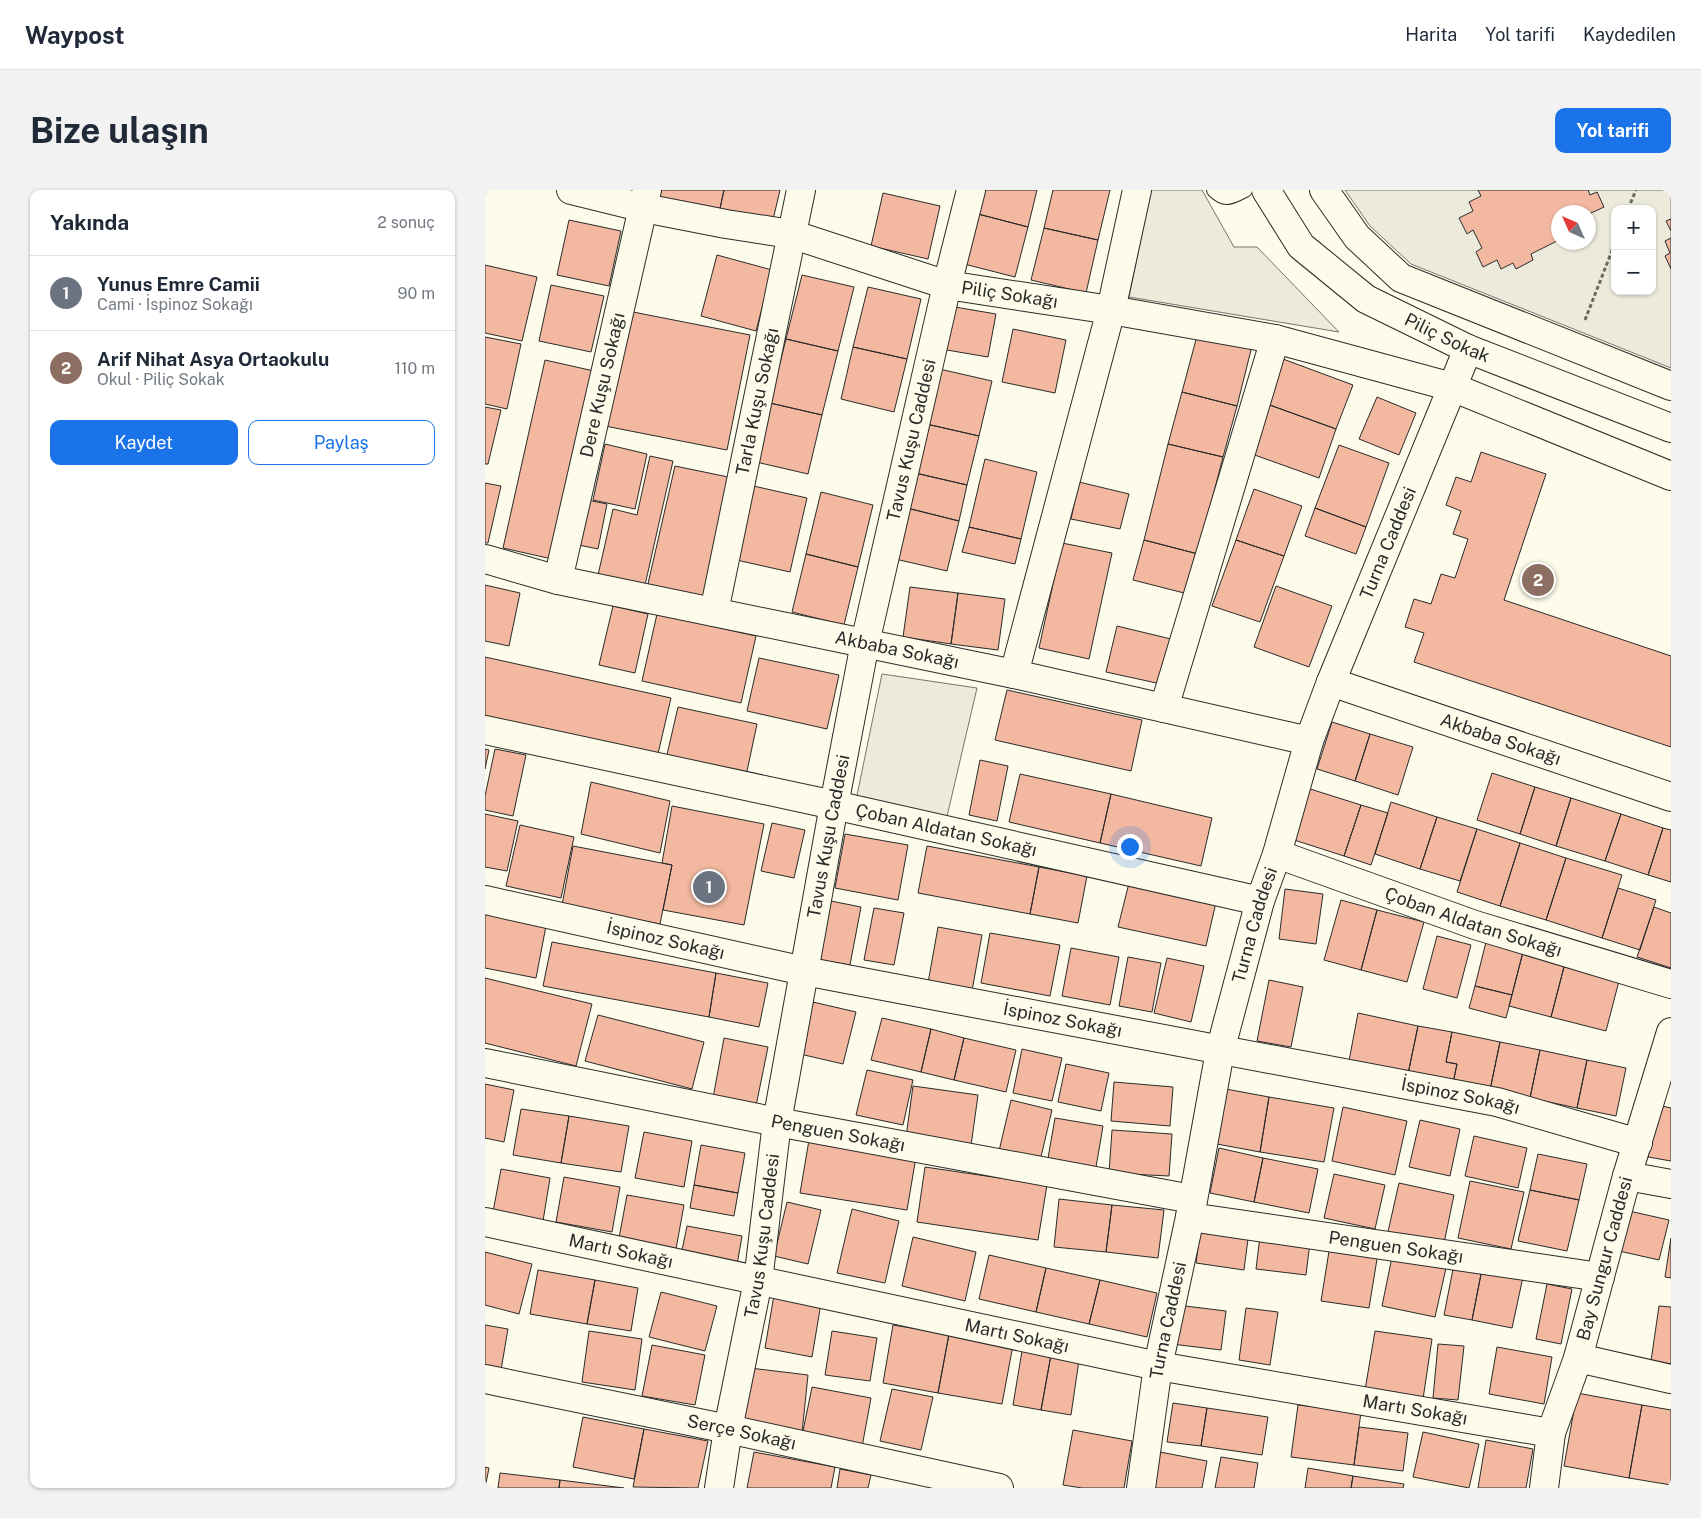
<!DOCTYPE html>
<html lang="tr">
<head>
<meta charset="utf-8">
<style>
  :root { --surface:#fff; --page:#f2f2f3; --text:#1f2937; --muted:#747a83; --line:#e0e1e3; --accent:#1a73e8 }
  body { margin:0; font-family:"Public Sans",sans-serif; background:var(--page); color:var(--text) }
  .controls { position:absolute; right:15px; top:15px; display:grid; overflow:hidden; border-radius:10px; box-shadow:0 1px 4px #0004 }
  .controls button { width:45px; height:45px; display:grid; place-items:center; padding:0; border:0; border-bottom:1px solid var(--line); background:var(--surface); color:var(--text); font:25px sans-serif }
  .compass { position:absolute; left:1066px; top:15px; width:45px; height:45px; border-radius:50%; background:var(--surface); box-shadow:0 1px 4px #0004; rotate:315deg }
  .you { position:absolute; left:644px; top:656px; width:18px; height:18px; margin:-12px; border:4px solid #fff; border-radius:50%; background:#1a73e8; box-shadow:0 0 0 8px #1a73e833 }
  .badge { display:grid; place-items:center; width:32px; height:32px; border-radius:50%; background:var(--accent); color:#fff; font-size:16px; font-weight:700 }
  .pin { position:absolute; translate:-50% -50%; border:2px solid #fff; box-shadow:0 1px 5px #0006 }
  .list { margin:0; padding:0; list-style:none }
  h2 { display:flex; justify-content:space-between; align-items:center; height:65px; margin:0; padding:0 20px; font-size:21px }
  h2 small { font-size:16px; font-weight:400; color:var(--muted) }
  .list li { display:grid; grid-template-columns:32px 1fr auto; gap:15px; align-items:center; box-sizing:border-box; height:75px; padding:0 20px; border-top:1px solid var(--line) }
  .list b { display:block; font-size:19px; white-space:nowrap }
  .list p { margin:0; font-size:16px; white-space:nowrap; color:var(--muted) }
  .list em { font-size:16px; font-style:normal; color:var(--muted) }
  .actions { display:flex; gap:10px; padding:15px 20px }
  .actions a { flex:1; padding:11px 0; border:1px solid var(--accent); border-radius:10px; text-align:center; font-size:18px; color:var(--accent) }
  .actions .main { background:var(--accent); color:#fff }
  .map { position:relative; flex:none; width:1186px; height:1298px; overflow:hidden; border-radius:10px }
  header { display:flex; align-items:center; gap:30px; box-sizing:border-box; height:70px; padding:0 25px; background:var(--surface); border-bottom:1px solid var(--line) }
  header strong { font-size:24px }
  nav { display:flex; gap:28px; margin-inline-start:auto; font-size:18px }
  .intro { display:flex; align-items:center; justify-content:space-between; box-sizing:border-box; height:120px; padding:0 30px }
  h1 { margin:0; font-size:35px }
  .button { padding:12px 22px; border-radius:10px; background:var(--accent); color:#fff; font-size:18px; font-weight:700 }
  main { display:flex; gap:30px; padding:0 30px }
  aside { flex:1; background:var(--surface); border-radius:10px; box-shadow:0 1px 4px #0004 }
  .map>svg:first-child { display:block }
  .green { fill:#ecebdb; stroke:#74746e; fill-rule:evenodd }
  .building { fill:#f2b8a0; stroke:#2b2b2b }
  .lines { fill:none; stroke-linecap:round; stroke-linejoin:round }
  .lane-casing { stroke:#2b2b2b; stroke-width:16 }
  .street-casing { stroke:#2b2b2b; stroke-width:30 }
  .secondary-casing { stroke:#2b2b2b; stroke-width:30 }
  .path { stroke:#6a6964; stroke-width:3; stroke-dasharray:4 2.5; stroke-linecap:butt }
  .lane { stroke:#fdfbea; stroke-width:14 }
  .street { stroke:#fdfbea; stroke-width:28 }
  .secondary { stroke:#fdfbea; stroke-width:28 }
  .labels { text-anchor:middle; stroke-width:4; stroke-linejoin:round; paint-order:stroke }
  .street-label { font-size:18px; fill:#2b2b2b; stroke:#fdfbea }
</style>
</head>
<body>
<header>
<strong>Waypost</strong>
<nav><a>Harita</a><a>Yol tarifi</a><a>Kaydedilen</a></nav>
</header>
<div class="intro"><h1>Bize ulaşın</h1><a class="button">Yol tarifi</a></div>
<main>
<aside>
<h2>Yakında<small>2 sonuç</small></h2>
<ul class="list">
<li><span class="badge" style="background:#6b7280">1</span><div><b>Yunus Emre Camii</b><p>Cami · İspinoz Sokağı</p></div><em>90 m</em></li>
<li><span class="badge" style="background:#8d6e63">2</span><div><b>Arif Nihat Asya Ortaokulu</b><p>Okul · Piliç Sokak</p></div><em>110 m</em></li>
</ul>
<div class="actions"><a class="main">Kaydet</a><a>Paylaş</a></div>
</aside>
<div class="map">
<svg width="1186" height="1298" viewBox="0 0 1186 1298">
  <rect width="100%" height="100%" fill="#fdfbea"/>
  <!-- green -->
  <path class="green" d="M666,0h51l32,57h23l82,85 -210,-35z
    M860,0h326v178l-260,-104 -41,-38zM1130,19h37v82h-37zM1074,22h30v30h-30z
    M397,484l95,14 -32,137 -90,-20z"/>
  <!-- building -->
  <path class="building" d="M171,0h68l-5,23 -65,-15z
    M239,0h56l-8,34 -53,-11z
    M499,0h53l-9,37 -50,-13z
    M568,0h57l-12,50 -54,-12z
    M993,0h110l2,5 7,-3 7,15 -15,7 4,9 -4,3v-14h-30v28l-28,14 2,6 -17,9 -3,-6 -12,6 -4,-9 -14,7 -7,-15 6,-4 -9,-18 -6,4 -8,-16 14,-7 -4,-9 12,-6z
    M398,3l57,13 -12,53 -57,-13z
    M493,24l50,13 -13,50 -51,-13z
    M1186,29v12l-5,-10z
    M84,30l52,11 -12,55 -52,-11z
    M559,38l54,12 -12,53 -55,-13z
    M1186,48v31l-6,-13 5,-3 -5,-12z
    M232,65l55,15 -16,61 -55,-15z
    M0,75l52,12 -15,64 -37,-8z
    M317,85l52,12 -16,64 -52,-12z
    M66,95l53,11 -13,56 -52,-11z
    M383,97l53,12 -14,60 -54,-12z
    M464,116l47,8 -8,43 -47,-8z
    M143,121l122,24 -23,115 -122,-24z
    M528,139l53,11 -11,53 -53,-11z
    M713,142l54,14 -15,60 -55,-14z
    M0,147l36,7 -14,65 -22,-5z
    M301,149l52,12 -16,64 -52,-12z
    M368,157l54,12 -13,53 -53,-13z
    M798,169l70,26 -17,44 -69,-25z
    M60,170l49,11 -42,188 -49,-11z
    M450,178l57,13 -13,55 -57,-13z
    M697,202l55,14 -14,51 -55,-13z
    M892,207l39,16 -17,42 -40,-16z
    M285,213l52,12 -14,59 -52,-12z
    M782,214l69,25 -17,49 -70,-25z
    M0,217l16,3 -13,54h-3z
    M437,233l57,13 -12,49 -56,-13z
    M120,254l42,10 -12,55 -42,-9z
    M683,254l55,13 -25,97 -54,-14z
    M854,255l50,18 -23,64 -51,-19z
    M996,262l65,22 -42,126 167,56v91l-257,-85 10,-29 -19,-6 9,-28 17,5 10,-30 14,4 13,-39 -15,-5 8,-23 -15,-6 10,-28 15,5z
    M165,266l23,5 -28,124 -47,-10 15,-66 24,6z
    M500,269l52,13 -16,67 -52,-12z
    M190,276l58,12 -27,123 -59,-13z
    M426,282l56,13 -8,36 -56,-14z
    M594,292l50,12 -9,35 -49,-10z
    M0,293l16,3 -13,57h-3z
    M264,295l58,13 -17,74 -58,-13z
    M769,299l48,17 -18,50 -48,-16z
    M336,302l52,13 -15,62 -52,-13z
    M93,308l29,6 -9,45 -29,-6z
    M418,317l56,14 -12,50 -56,-13z
    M830,318l51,19 -10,27 -51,-18z
    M484,337l52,12 -6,25 -53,-12z
    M659,350l54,14 -10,40 -55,-14z
    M751,350l48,16 -24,66 -48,-16z
    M577,353l50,10 -23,106 -50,-11z
    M321,364l52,13 -14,58 -52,-13z
    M0,395l35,8 -11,53 -24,-5z
    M791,396l56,20 -23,61 -55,-20z
    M425,397l48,6 -7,51 -48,-7z
    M473,403l47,6 -7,51 -47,-6z
    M128,416l35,8 -13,59 -36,-8z
    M172,424l99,22 -15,67 -99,-22z
    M632,436l54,13 -10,45 -55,-12z
    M0,467l186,41 -14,60 -172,-38z
    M274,468l80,17 -12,54 -80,-18z
    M522,500l135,30 -11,51 -136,-31z
    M193,517l79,17 -11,52 -80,-17z
    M847,532l38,12 -15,47 -38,-12z
    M885,544l43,13 -15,48 -43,-14z
    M0,559l4,1 -4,19z
    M10,559l31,6 -13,61 -28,-6v-14z
    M495,570l28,6 -11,55 -28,-6z
    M1007,583l43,14 -15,47 -43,-14z
    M535,584l91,20 -11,49 -91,-21z
    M106,592l79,19 -10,52 -79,-19z
    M1050,597l36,11 -15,48 -36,-12z
    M822,598l54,17 -17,51 -53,-17z
    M626,604l101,24 -11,48 -101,-23z
    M1086,608l50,16 -16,47 -49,-15z
    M906,612l46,15 -17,52 -45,-15z
    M876,615l27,8 -17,52 -27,-9z
    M187,616l92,18 -20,101 -81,-15 9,-45 -10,-2z
    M0,624l33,7 -11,50 -22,-4z
    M1136,624l42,14 -15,47 -43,-14z
    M952,627l40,12 -17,52 -40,-12z
    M287,633l33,7 -11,48 -33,-7z
    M35,635l54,12 -13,61 -55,-12z
    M1178,638l8,2v52l-23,-7z
    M992,639l43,14 -20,63 -43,-14z
    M360,644l63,11 -10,55 -63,-12z
    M1035,653l46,15 -20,62 -46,-14z
    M88,656l99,19 -12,59 -98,-19z
    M442,656l112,21 -9,47 -112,-21z
    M1081,668l56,17 -20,63 -56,-18z
    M554,677l48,9 -9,47 -48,-9z
    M645,689l87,19 -11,48 -88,-19z
    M1133,698l38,12 -16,50 -38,-12z
    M800,699l38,5 -7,50 -37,-5z
    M856,710l36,10 -16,60 -37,-10z
    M346,711l30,6 -11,58 -30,-5z
    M1169,717l17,6v55l-34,-11z
    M389,718l30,5 -10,52 -30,-5z
    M892,720l47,12 -17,60 -46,-12z
    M0,724l61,12 -10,52 -51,-10z
    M453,737l44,8 -10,56 -44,-8z
    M505,743l70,12 -10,51 -69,-13z
    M952,746l34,9 -14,53 -34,-9z
    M67,752l164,31 -7,44 -166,-31z
    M1001,752l37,10 -11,43 -37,-9z
    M586,758l48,9 -9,48 -48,-9z
    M1038,762l42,11 -14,54 -42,-11z
    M643,767l33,6 -9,49 -33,-6z
    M682,768l37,8 -13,56 -37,-9z
    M1080,773l55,14 -14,54 -55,-14z
    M231,783l52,10 -9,44 -50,-10z
    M0,788l107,26 -16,62 -91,-23z
    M784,790l34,7 -12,60 -34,-6z
    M990,796l37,9 -6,23 -37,-10z
    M328,812l43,10 -13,52 -43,-10z
    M873,823l60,13 -10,48 -59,-13z
    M113,825l106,27 -12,47 -107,-28z
    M397,828l49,11 -10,43 -50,-12z
    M933,836l34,6 -6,30 11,2 -4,19 -45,-9z
    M446,839l33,9 -10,42 -33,-8z
    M967,842l48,10 -10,48 -37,-7 4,-19 -11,-2z
    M239,848l44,9 -12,59 -43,-8z
    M479,848l52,12 -10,42 -52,-12z
    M1015,852l40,8 -10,48 -40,-8z
    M537,859l40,9 -10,43 -39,-8z
    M1055,860l47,10 -10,48 -47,-10z
    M1102,870l39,8 -10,48 -39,-8z
    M581,874l43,9 -8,38 -43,-9z
    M382,880l46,10 -10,45 -47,-10z
    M629,892l59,5 -3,39 -59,-5z
    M0,894l29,6 -10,52 -19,-4z
    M428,896l65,9 -7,51 -65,-9z
    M730,897l54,10 -9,55 -54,-10z
    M784,907l65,11 -10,54 -64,-10z
    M526,910l41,10 -12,51 -41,-10z
    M1173,915l13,3v53l-23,-4z
    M858,917l64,14 -12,54 -63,-14z
    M36,919l48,7 -8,47 -48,-8z
    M84,926l60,10 -8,46 -60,-9z
    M570,928l48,8 -8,47 -48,-9z
    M935,930l40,9 -10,47 -41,-9z
    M627,940l60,4 -3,42 -60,-3z
    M159,942l48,9 -8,46 -49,-9z
    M989,946l53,12 -9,40 -53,-12z
    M324,950l107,17 -9,53 -107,-17z
    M216,955l44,8 -7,40 -44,-8z
    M734,958l44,10 -9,44 -44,-9z
    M1053,964l49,10 -8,36 -49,-10z
    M778,968l55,11 -9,44 -55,-11z
    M440,977l122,18 -9,55 -121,-18z
    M16,979l49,9 -7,43 -50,-9z
    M849,984l51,11 -10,44 -51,-11z
    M79,987l56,10 -8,45 -56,-10z
    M985,991l54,11 -13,57 -53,-11z
    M914,993l55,12 -11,53 -56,-12z
    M209,995l44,8 -4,23 -44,-8z
    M1045,1000l49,10 -12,51 -49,-10z
    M142,1005l57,10 -8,44 -57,-11z
    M574,1009l53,6 -6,47 -52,-5z
    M302,1012l34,8 -13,54 -34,-8z
    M627,1015l52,5 -6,48 -52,-6z
    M367,1019l47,12 -14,62 -48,-10z
    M1144,1021l40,9 -10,40 -40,-9z
    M202,1036l55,10 -5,29 -56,-10z
    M715,1042l48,7 -4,31 -48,-7z
    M775,1046l50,6 -4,33 -50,-6z
    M428,1047l63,15 -11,49 -63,-15z
    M1186,1048v40l-6,-1z
    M845,1055l48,8 -9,55 -48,-7z
    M0,1062l47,12 -13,50 -34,-9z
    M504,1065l57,13 -10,44 -57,-13z
    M907,1067l54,11 -11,49 -53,-11z
    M969,1074l28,5 -10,51 -28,-5z
    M561,1078l54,12 -11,44 -53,-12z
    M997,1079l41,8 -11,51 -40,-8z
    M53,1080l57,10 -8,44 -57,-10z
    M110,1090l43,8 -7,43 -44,-7z
    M615,1090l57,13 -10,44 -58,-13z
    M1062,1094l25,5 -11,55 -25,-5z
    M176,1102l56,14 -12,45 -56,-14z
    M289,1105l47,8 -9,54 -47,-9z
    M692,1115l49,6 -5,39 -49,-6z
    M1174,1116l12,1v57l-20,-3z
    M761,1118l32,4 -8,53 -31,-5z
    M0,1135l23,4 -7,41 -16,-2z
    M408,1135l56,9 -11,59 -55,-10z
    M104,1141l53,8 -7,51 -53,-8z
    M347,1141l45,7 -7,43 -45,-6z
    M890,1141l57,8 -9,60 -58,-9z
    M464,1144l64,11 -11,59 -64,-11z
    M953,1154l26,2 -6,54 -25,-2z
    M167,1155l53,10 -10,50 -53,-9z
    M1012,1157l55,10 -8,47 -55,-10z
    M537,1161l29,4 -10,55 -28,-5z
    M566,1165l28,5 -8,55 -30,-5z
    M265,1178l58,7 -6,58 -60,-6z
    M327,1197l59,11 -9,49 -60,-11z
    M407,1199l41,8 -12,53 -41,-9z
    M1092,1203l65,12 -13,73 -65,-12z
    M688,1213l34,5 -6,38 -34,-4z
    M813,1215l63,7 -7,53 -63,-8z
    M1157,1215l29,5v75l-42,-7z
    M722,1218l61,9 -6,38 -61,-9z
    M98,1227l61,12 -10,50 -61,-12z
    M874,1237l49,6 -5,38 -49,-6z
    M159,1239l64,12 -10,47 -65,-1z
    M588,1240l59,11 -8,47h-42l-19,-3z
    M938,1242l56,12 -10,44 -56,-11z
    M1001,1250l47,9 -7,39h-48z
    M269,1262l81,15 -4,21h-84z
    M675,1262l47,9 -5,27h-49z
    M736,1267l37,6 -4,25h-39z
    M0,1277l4,1 -4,20z
    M823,1278l45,8 -2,12h-46z
    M355,1279l31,6 -3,13h-31z
    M15,1283l60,7 -1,8h-61z
    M868,1286l51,8 -1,4h-52z
    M75,1290l64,8h-65z"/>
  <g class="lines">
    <defs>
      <path id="lane" d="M729,0c12,12 18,6 31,0"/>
      <g id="street">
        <path id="s1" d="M86,0l73,18 82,16 65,10 156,51 164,25 -97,364"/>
        <path d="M839,0l33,47 44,41 270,108"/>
        <path id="s2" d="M0,369l73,21 456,94 295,67"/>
        <path id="s3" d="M73,390l89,-390"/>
        <path id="s4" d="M229,422l87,-422"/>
        <path id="s5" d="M846,492l340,115"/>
        <path d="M679,518l111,-369"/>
        <path id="s6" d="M0,540l349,75 426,96"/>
        <path id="s7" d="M792,664l198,71 196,59"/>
        <path id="s8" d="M0,710l319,71 693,131 141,41"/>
        <path id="s9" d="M0,873l292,59 415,77"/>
        <path d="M1142,986l44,8"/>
        <path id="s10" d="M705,1027l410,60"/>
        <path id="s11" d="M0,1032l673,144 393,67"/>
        <path d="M1093,1168l93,21"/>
        <path id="s12" d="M0,1189l243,50 271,59"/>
        <path id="s13" d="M234,1298l9,-59 30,-148 19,-159 57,-317 31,-162 82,-358 24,-95"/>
        <path id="s14" d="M656,1298l17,-122 32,-149 30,-166 40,-150 17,-47 32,-113 22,-59 137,-333"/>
        <path id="s15" d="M1059,1298l7,-55 27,-75 49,-182 44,-144"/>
      </g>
      <g id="secondary">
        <path d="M652,0l-26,120 164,29 177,48 219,89"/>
        <path id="s16" d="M781,0l35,56 65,53 102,50 203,79"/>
      </g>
    </defs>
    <!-- lane casing -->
    <use href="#lane" class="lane-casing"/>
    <!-- street casing -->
    <use href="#street" class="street-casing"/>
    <!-- secondary casing -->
    <use href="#secondary" class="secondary-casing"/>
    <!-- path -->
    <path class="path" d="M1143,19l8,-19
      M1100,130l30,-77"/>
    <!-- lane -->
    <use href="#lane" class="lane"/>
    <!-- street -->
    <use href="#street" class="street"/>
    <!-- secondary -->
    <use href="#secondary" class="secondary"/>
  </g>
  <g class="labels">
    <!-- street labels -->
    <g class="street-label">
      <text dy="6" stroke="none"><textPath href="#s1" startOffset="452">Piliç Sokağı</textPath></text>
      <text dy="6" stroke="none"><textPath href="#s16" startOffset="240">Piliç Sokak</textPath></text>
      <text dy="6" stroke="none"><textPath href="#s3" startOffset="200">Dere Kuşu Sokağı</textPath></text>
      <text dy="6" stroke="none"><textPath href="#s4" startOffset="215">Tarla Kuşu Sokağı</textPath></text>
      <text dy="6" stroke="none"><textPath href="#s13" startOffset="1066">Tavus Kuşu Caddesi</textPath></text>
      <text dy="6" stroke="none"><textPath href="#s14" startOffset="980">Turna Caddesi</textPath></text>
      <text dy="6" stroke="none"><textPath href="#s2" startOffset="422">Akbaba Sokağı</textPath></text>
      <text dy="6" stroke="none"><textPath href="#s5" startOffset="179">Akbaba Sokağı</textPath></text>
      <text dy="6" stroke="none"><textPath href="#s6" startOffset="472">Çoban Aldatan Sokağı</textPath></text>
      <text dy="6" stroke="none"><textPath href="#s13" startOffset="661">Tavus Kuşu Caddesi</textPath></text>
      <text dy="6" stroke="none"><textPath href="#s7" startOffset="208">Çoban Aldatan Sokağı</textPath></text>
      <text dy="6" stroke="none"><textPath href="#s14" startOffset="575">Turna Caddesi</textPath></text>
      <text dy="6" stroke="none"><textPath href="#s8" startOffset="185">İspinoz Sokağı</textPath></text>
      <text dy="6" stroke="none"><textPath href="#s8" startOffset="590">İspinoz Sokağı</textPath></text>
      <text dy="6" stroke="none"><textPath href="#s8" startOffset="995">İspinoz Sokağı</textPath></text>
      <text dy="6" stroke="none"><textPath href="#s9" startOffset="360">Penguen Sokağı</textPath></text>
      <text dy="6" stroke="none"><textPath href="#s13" startOffset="256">Tavus Kuşu Caddesi</textPath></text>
      <text dy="6" stroke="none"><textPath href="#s10" startOffset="208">Penguen Sokağı</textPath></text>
      <text dy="6" stroke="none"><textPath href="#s11" startOffset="139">Martı Sokağı</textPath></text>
      <text dy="6" stroke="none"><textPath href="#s15" startOffset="238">Bay Sungur Caddesi</textPath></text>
      <text dy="6" stroke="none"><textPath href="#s14" startOffset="170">Turna Caddesi</textPath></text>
      <text dy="6" stroke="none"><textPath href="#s11" startOffset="544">Martı Sokağı</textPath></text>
      <text dy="6" stroke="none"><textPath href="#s11" startOffset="949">Martı Sokağı</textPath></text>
      <text dy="6" stroke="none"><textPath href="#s12" startOffset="262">Serçe Sokağı</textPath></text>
    </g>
  </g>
</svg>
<div class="controls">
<button>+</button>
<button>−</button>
</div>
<svg class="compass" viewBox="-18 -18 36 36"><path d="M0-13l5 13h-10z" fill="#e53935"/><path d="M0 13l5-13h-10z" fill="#747a83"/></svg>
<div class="you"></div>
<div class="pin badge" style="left:224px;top:697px;background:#6b7280">1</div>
<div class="pin badge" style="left:1053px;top:390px;background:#8d6e63">2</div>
</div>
</main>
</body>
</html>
